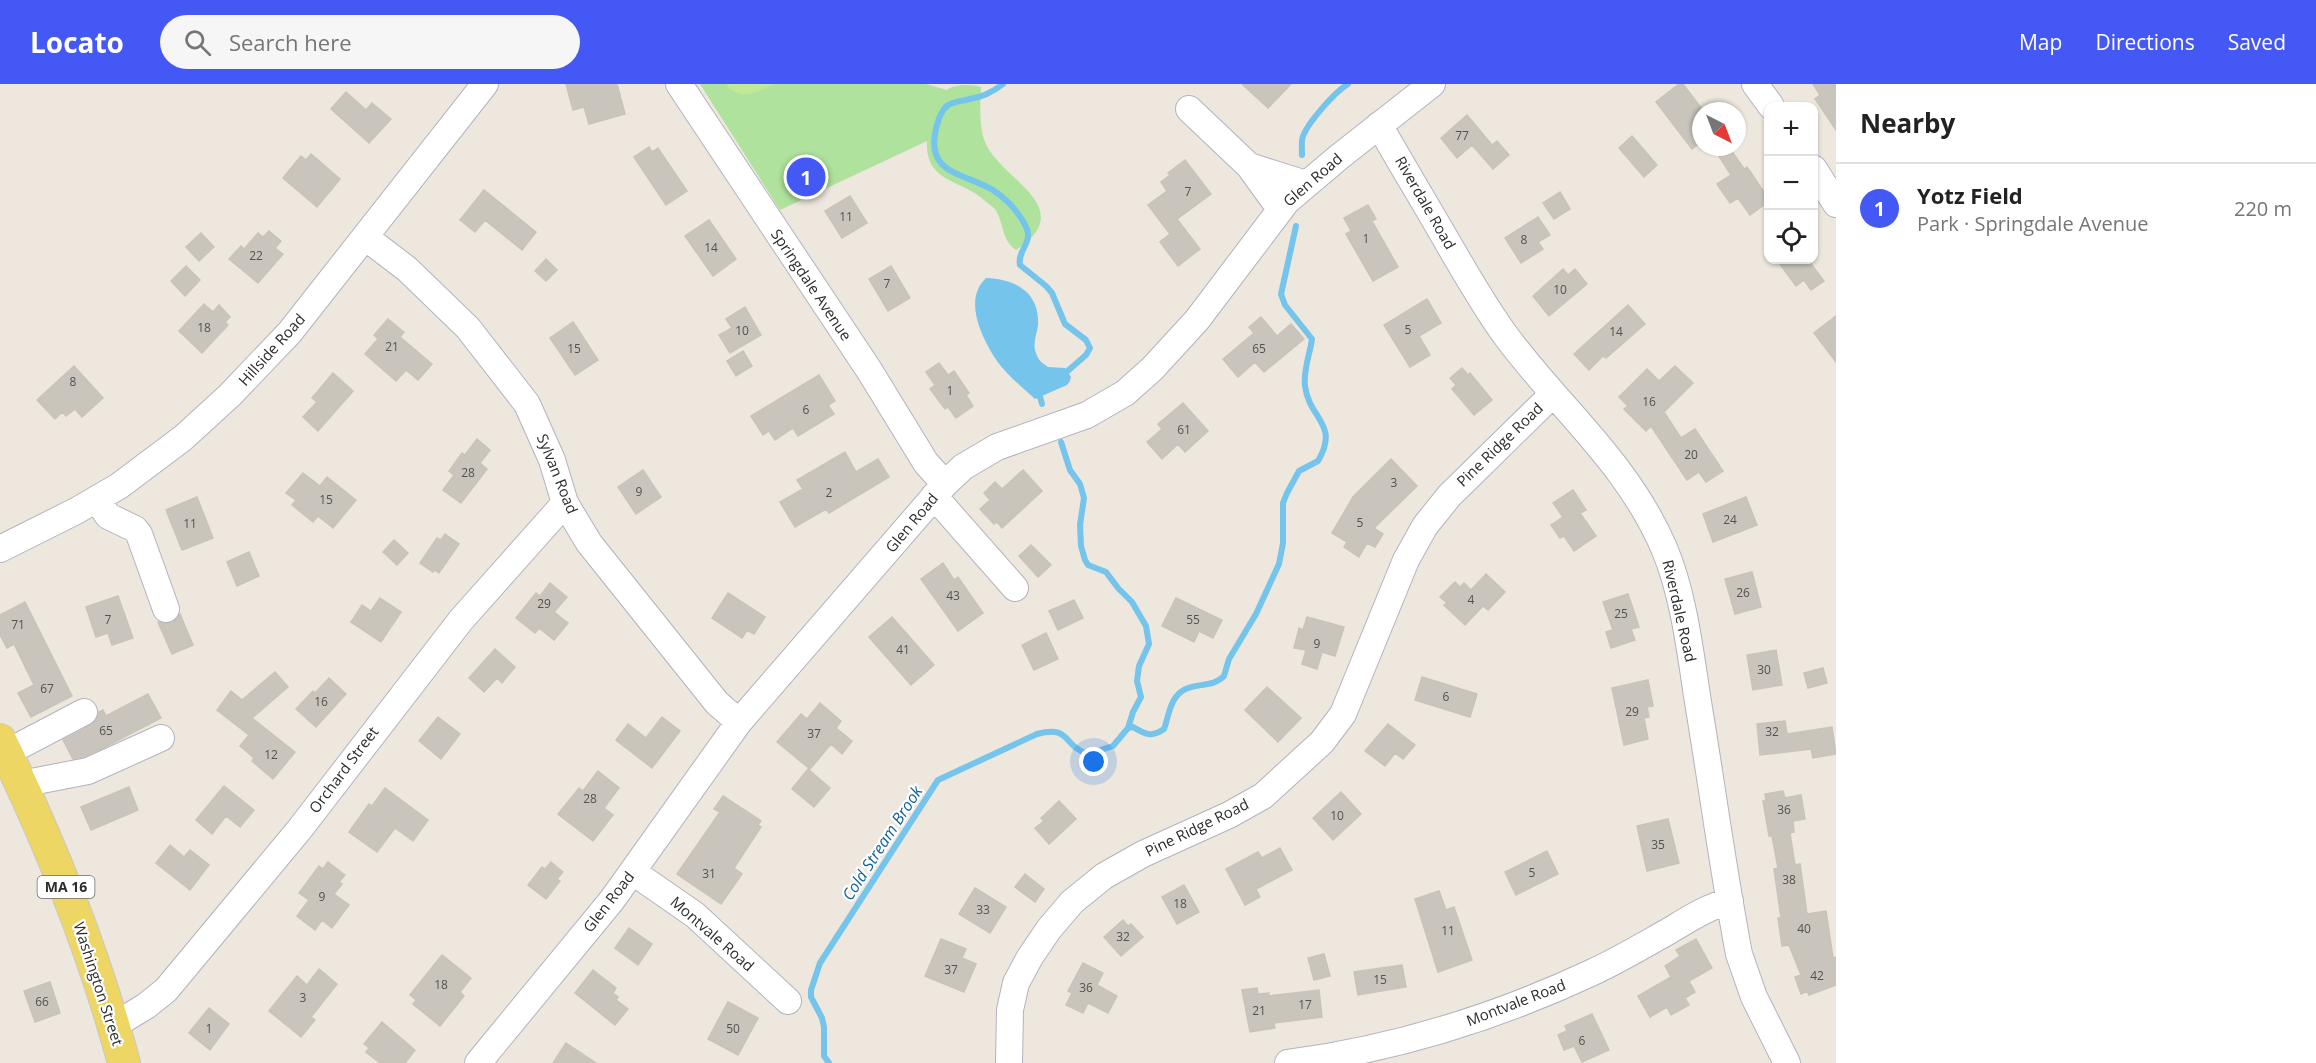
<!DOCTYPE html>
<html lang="en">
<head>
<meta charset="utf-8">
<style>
  :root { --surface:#fff; --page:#f6f6f6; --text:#222; --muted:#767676; --line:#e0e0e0; --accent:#4358f5 }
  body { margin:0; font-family:"Open Sans",sans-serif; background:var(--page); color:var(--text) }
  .controls { position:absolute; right:18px; top:18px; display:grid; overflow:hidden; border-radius:12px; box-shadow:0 2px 4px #0004 }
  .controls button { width:54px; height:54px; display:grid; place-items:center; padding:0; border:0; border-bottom:2px solid var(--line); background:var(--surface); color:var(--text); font:30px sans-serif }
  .compass { position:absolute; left:1692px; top:18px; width:54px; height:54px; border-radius:50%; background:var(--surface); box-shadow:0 2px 4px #0004; rotate:138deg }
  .you { position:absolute; left:1094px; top:678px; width:21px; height:21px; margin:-15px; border:4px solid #fff; border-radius:50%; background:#1a73e8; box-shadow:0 0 0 9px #1a73e833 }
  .badge { display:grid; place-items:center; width:39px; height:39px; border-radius:50%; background:var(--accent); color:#fff; font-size:20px; font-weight:700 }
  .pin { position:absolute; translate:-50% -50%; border:3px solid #fff; box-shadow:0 2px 6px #0006 }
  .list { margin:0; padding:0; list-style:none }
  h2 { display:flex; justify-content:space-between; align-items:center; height:78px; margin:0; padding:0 24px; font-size:26px }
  h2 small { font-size:20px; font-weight:400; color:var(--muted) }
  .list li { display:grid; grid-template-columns:39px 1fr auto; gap:18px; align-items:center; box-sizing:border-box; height:90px; padding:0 24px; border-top:2px solid var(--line) }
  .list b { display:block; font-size:22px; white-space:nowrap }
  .list p { margin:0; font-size:20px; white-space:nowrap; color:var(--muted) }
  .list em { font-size:20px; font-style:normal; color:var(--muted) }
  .icon { flex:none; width:33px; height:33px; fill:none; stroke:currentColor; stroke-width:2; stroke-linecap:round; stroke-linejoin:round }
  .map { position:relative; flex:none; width:1836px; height:979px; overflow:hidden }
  header { display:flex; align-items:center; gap:36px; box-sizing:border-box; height:84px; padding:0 30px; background:var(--accent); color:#fff }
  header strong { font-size:28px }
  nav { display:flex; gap:33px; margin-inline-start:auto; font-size:21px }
  .search { width:420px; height:54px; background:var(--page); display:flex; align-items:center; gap:15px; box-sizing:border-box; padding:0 21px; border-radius:33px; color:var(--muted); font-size:22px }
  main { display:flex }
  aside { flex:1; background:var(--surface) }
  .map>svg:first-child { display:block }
  .green { fill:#afe29c }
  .pitch { fill:#c1e998 }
  .water { fill:#74c4ec }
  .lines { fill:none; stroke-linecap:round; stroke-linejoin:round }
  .stream { stroke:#74c4ec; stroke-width:6 }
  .building { fill:#c9c5bd; stroke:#c8c4b8; stroke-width:1.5 }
  .minor-casing { stroke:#b2b3bf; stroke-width:28 }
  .major-casing { stroke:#c8c8c8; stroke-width:34 }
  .minor { stroke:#fff; stroke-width:26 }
  .major { stroke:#edd663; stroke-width:32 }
  .labels { text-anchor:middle; stroke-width:4.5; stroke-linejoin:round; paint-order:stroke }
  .number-label { font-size:12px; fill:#535250 }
  .shield { fill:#fff; stroke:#6b6b6b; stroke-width:1.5 }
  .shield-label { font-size:14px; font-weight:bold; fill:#2c2c2c }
  .street-label { font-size:15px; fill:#2c2c2c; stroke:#fff }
  .water-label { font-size:16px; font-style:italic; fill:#11629a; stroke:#fff }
</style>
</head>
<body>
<header>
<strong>Locato</strong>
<div class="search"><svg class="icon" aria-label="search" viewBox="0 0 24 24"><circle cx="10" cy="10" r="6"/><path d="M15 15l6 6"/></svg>Search here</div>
<nav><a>Map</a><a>Directions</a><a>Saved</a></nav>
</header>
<main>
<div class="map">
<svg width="1836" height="979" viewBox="0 0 1836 979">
  <rect width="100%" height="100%" fill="#ede7de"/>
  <!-- green -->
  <path class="green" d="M700,0h226l21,6c7,-6 25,-6 34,-3 -1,15 -2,41 4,55 15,38 96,65 31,108 -15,-10 -12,-28 -21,-41 -3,-3 -8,-6 -11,-9 -23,-21 -59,-17 -57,-59l-147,69z"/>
  <!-- pitch -->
  <path class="pitch" d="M726,0h48c-17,8 -35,18 -48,0z"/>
  <!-- water -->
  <path class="water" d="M986,194c29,1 54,14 52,47 -1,9 -6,19 -2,28 2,7 6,10 12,14l17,1 6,9 -1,4 -3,4 -32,14c-14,-13 -31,-26 -42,-44 -13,-22 -29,-56 -7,-77z"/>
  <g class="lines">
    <!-- stream -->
    <path class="stream" d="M1003,0c-10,8 -20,13 -33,15 -7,2 -15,2 -22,6 -7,5 -10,15 -12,24 -11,45 28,44 57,61 12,8 24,20 31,33 12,20 -7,25 -4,42l26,21 6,7 13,31 21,16 4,8 -4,7 -23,20
      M1302,71c0,-6 -1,-14 1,-19 6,-15 32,-44 45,-52
      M1039,309l3,11
      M1061,358l9,28 10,14 4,14 -4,27 1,21 4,14 3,5 18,7 12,16 14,14 14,24 3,18 -10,22 -2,15 4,16 -8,15 -5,16
      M829,979l-5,-7v-29l-2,-9 -11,-21v-7l9,-27 118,-183 99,-46c35,-9 25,12 51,20l25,-8 15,-18 5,-1c12,7 18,11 31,2 4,-10 5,-24 12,-32 12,-17 35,-7 48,-21l5,-17 27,-45 23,-50 4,-21v-40l4,-10 12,-22 19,-10c22,-37 -9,-42 -13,-75 -2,-16 5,-32 7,-47l-27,-34 -4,-11 15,-68"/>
  </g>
  <!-- building -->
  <path class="building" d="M566,0h51l8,30 -36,10 -5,-17 -11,3z
    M1242,0h49l-23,24z
    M1679,0h4l18,24v34l-9,7 -36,-47z
    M1813,0h23v46l-21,-31 5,-4z
    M346,8l20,18 6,-7 19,16 -22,24 -38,-34z
    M1467,31l25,30 5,-4 12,14 -16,14 -21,-24 -15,13 -16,-20z
    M1632,52l25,29 -13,12 -25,-29z
    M649,63l3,5 6,-4 29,43 -21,14 -32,-48z
    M1713,63h16l15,22 3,-2 21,31v4l-18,13 -12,-17 -8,5 -13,-19 14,-9z
    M311,70l29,25 -23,28 -34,-29 18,-22 5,4z
    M1185,76l26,34 -34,25 23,30 -22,17 -18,-24 10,-8 -22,-29 19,-14 -6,-9 9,-7 -2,-2z
    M484,106l52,42 -14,18 -37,-30 -10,12 -15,-12z
    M1560,108l10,17 -16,10 -11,-16z
    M850,112l17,27 -25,15 -17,-27z
    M1368,121l8,14 -4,2 26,46 -25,14 -27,-47 5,-3 -7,-13z
    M1538,133l12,18 -12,7 5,7 -22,14 -16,-25z
    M709,136l27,39 -23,17 -28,-40z
    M269,147l12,10 -6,7 8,6 -25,29 -29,-24 12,-13 3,3 14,-16 5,4z
    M201,149l13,14 -15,14 -13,-14z
    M546,175l11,11 -11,11 -11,-10z
    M1777,176h31l16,21 -13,9 -7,-10 -8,6z
    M186,182l14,14 -15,16 -14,-15z
    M891,182l19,32 -22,13 -19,-32z
    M1563,185l5,6 7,-6 12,15 -38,32 -16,-20z
    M1427,215l14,24 -22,13 11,19 -20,12 -26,-42z
    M204,220l9,8 6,-7 11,12 -5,5 3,3 -26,28 -23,-22z
    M1628,221l17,19 -39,34 -3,-2 -14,14 -15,-16z
    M745,223l16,28 -31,18 -11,-18 13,-7 -6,-9z
    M1836,232v46l-22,-29z
    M1261,233l16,19 14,-12 13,15 -40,33 -9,-10 -17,15 -15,-18 31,-26 -5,-6z
    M388,235l16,13 -4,5 32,27 -14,16 -12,-10 -10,11 -31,-27 13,-15 -4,-4z
    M573,238l25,38 -23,15 -25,-37z
    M743,267l9,15 -16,10 -9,-15z
    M939,279l9,12 6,-4 15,22 -3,2 7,11 -17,12 -8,-11 -3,2 -15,-20 5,-4 -9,-13z
    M74,282l29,32 -21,19 -7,-8 -9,7 -4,-4 -7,7 -18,-19z
    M1675,282l18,17 -29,29 17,26 14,-9 28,42 -17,11 -7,-10 -12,8 -36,-54 -5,5 -22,-22 4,-3 -9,-9 28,-28 12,12z
    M1462,284l6,7 2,-2 22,27 -18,15 -22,-26 4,-4 -6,-7z
    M333,289l20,18 -35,40 -15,-14 14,-15 -5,-4z
    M819,291l16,26 -7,4 6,9 -36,22 -5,-8 -18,12 -6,-9 -6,4 -12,-19z
    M1183,319l25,28 -23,21 -7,-8 -16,15 -15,-17 15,-13 -4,-5z
    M477,355l13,11 -10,13 7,6 -26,34 -18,-13 11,-15 -5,-4 13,-18 3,2z
    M845,368l11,20 22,-13 11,18 -60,36 -3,-4 -31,18 -15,-25 23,-13 -6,-9z
    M1391,375l26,27 -43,42 9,6 -8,13 -8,-4 -8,14 -15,-10 3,-5 -15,-9 21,-36z
    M643,386l18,27 -25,17 -18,-27z
    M1023,386l19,21 -40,37 -5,-6 -3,2 -14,-15 10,-9 -6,-7 11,-11 7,7z
    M303,389l17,13 7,-9 29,23 -23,28 -15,-12 -5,6 -21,-17 4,-5 -10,-7z
    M1573,406l13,20 -6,3 16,23 -22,15 -10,-15 -4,2 -9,-13 12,-8 -10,-14z
    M197,413l16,41 -31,12 -16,-40z
    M1746,413l11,28 -44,17 -10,-28z
    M445,450l14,10 -20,29 -4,-3 -2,2 -13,-9 17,-25 4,2z
    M394,456l14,13 -11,12 -14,-13z
    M1031,461l20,20 -13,12 -19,-21z
    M249,468l10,24 -22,10 -10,-24z
    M943,479l11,17 4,-3 25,36 -25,18 -37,-52z
    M1752,488l9,35 -26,7 -10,-35z
    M1486,490l19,18 -17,18 -5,-4 -18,19 -21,-20 3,-2 -7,-6 15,-15 5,5 4,-4 7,7z
    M550,499l17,14 -13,15 14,11 -14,17 -15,-12 -4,5 -19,-15 20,-25 4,3z
    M728,509l37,24 -11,17 -7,-4 -5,8 -30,-20z
    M1628,510l11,33 -8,2 4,11 -24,8 -5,-16 7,-2 -10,-28z
    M118,512l15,42 -21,7 -4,-12 -12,4 -10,-30z
    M380,514l21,14 -20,30 -30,-20 11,-17 9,6z
    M1176,514l46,22 -9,18 -14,-7 -5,11 -32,-16z
    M1074,516l9,18 -25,12 -9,-19z
    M25,518l47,94 -41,21 -13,-24 16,-8 -20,-41 -7,4 -7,-13v-20z
    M180,530l13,31 -21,9 -14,-32 14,1z
    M892,533l42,48 -23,20 -42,-48z
    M1307,533l37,10 -9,29 -13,-4 -5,17 -15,-5 4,-14 -12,-2 5,-20 4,2z
    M1046,549l12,26 -24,11 -12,-25z
    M495,565l20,18 -13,16 -5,-5 -13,14 -15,-14z
    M1776,566l6,35 -29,5 -6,-35z
    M1823,584l4,15 -19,5 -4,-15z
    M275,588l13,15 -36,31 43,34 -22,27 -21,-18 2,-3 -14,-12 9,-11 -32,-25 14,-19 11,9z
    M1422,593l55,17 -7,23 -55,-17z
    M329,594l17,16 -30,33 -20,-18 17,-18 2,2z
    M1648,596l5,26 -6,1 2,10 -5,1 4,21 -24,6 -12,-57z
    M1267,603l34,31 -23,24 -33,-32z
    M148,610l13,24 -58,30 -20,9 -10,2 -10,-19 28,-15 6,-6 2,-7 4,-2 3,6z
    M820,619l21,18 -5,7 16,13 -10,13 -11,-10 -21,25 -33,-27 24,-28 6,5z
    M438,633l22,17 -19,25 -22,-18z
    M662,633l18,14 -28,37 -36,-28 12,-16 18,14z
    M1785,637l2,13 45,-7 4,27 -23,4 -2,-9 -51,6 -3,-31z
    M1388,640l27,21 -12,14 -8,-6 -10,13 -20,-15z
    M808,685l22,19 -16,19 -22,-18z
    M598,687l21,17 -15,20 9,7 -20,26 -35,-27 21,-26 4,3z
    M224,702l30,24 -14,17 -14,-11 -14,18 -16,-14z
    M129,703l9,23 -47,20 -10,-23z
    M385,704l43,32 -15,21 -18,-13 -18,24 -28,-20 20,-28 3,2z
    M1783,707l2,7 16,-3 4,24 -12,2 1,11 -4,1 5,32 5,-1 7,50 19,-3 7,47 3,-1v28l-27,10 -2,-4 -6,3 -6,-17 6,-2 -12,-30 -7,1 -4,-28h3l-7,-49 4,-1 -6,-32h-3l-6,-35h3l-1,-7z
    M1341,708l20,22 -28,26 -20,-22z
    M723,712l38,25 -3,4 3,2 -27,41 8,6 -21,30 -44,-30 43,-62 -6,-3z
    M1059,717l17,18 -27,25 -14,-16 9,-7 -3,-3z
    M1668,735l11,44 -32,8 -10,-45z
    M170,761l14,12 6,-7 19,15 -19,25 -34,-27z
    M1280,764l12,22 -36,19 4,8 -15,8 -19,-36 32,-17 4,6z
    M1547,767l11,23 -42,21 -11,-23z
    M328,778l17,13 -6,7 3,2 -8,10 15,11 -17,23 -10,-8 -7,10 -18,-14 12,-16 -10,-7 20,-27 4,3z
    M551,778l12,10 -6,7 3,2 -14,18 -18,-14 14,-18 3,2z
    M1025,790l19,15 -9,13 -20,-15z
    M1184,801l15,27 -22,12 -15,-27z
    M975,804l31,19 -16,26 -31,-19z
    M1439,807l7,19 8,-3 18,53 -34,12 -23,-73z
    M1123,836l5,6 3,-2 12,13 -22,19 -17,-19z
    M629,844l23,16 -14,21 -23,-17z
    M941,855l25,10 -4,9 14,6 -12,28 -39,-16z
    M1696,855l16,29 -23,13 6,11 -10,6 4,7 -18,10 -4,-8 -17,10 -12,-21 33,-19 -6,-11 15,-10 -4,-6z
    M1324,870l6,22 -16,4 -6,-22z
    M442,871l29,23 -11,14 4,4 -24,30 -27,-22 3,-4 -6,-5z
    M1083,879l20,10 -6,12 20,11 -9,17 -20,-10 -5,10 -17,-8 6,-12 -4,-2z
    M1402,881l4,22 -48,8 -4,-23z
    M319,885l18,15 -26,33 4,3 -14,17 -32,-26 28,-35 10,9z
    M593,886l23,18 -3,5 5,4 -2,3 12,9 -13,16 -40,-32z
    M50,898l10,31 -25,9 -11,-31z
    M1257,904l1,6 11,-1v3l50,-6 3,27 -48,6 1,5 -25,4 -8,-42z
    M728,918l30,16 -20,37 -30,-16z
    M209,924l20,16 -19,26 -21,-17z
    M1592,930l17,36 -27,12 -8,-16 -10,4 -6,-15 9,-4 -2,-5z
    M382,938l33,28 -10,13h-25l-14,-11 3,-4 -5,-4z
    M566,959l30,20h-43z"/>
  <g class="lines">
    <defs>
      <path id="minor" d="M679,0l190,286 57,93 19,21
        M1755,0l16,22
        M1189,25l60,57 31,43
        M1379,41c24,42 49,83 73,125 17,29 34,59 54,86 54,73 121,126 158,212 20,47 26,103 34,154 14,84 25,168 41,252l15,43 33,66
        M1249,82l57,18
        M1814,85l22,35
        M365,153l42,32 61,59 59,76 25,56 13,43 24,40 128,160 22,19
        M934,412l81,92
        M97,415l11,17 27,13 4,5 27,75
        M0,465l76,-38 43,-25 64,-48 47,-43 60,-63 195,-248
        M6,669l78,-41
        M21,700l67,-13 73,-33
        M633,788l62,43 93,86
        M113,942l33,-20 20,-16 133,-160 162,-210 104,-117
        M478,979l134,-163 127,-178 206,-238 18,-17 34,-20 90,-32 38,-22 27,-24 45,-49 90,-119 52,-44 93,-73
        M1009,979l1,-53 6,-27 14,-26 19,-28 23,-27 32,-26 39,-22 86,-39 34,-19 59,-54 21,-28 63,-154 19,-34 24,-30 104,-102
        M1288,979c106,-14 207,-45 305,-91 26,-12 51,-27 76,-41 20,-12 38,-24 61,-30"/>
      <path id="major" d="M0,656c51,104 94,212 124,323"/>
    </defs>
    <!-- minor casing -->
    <use href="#minor" class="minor-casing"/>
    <!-- major casing -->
    <use href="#major" class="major-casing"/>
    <!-- minor -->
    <use href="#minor" class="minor"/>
    <!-- major -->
    <use href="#major" class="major"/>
  </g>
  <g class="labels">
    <!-- number labels -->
    <g class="number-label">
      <text x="1462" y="56">77</text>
      <text x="1188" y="112">7</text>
      <text x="846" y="137">11</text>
      <text x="1366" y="159">1</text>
      <text x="1524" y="160">8</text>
      <text x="711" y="168">14</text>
      <text x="256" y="176">22</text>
      <text x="887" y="204">7</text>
      <text x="1560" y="210">10</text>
      <text x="204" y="248">18</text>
      <text x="1408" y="250">5</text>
      <text x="742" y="251">10</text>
      <text x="1616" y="252">14</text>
      <text x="392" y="267">21</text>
      <text x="574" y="269">15</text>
      <text x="1259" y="269">65</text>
      <text x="73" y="302">8</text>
      <text x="950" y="311">1</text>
      <text x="1649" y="322">16</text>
      <text x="806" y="330">6</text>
      <text x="1184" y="350">61</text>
      <text x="1691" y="375">20</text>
      <text x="468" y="393">28</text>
      <text x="1394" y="403">3</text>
      <text x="639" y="412">9</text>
      <text x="829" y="413">2</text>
      <text x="326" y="420">15</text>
      <text x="1730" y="440">24</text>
      <text x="1360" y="443">5</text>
      <text x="190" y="444">11</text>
      <text x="1743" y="513">26</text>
      <text x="953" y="516">43</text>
      <text x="1471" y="520">4</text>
      <text x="544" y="524">29</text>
      <text x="1621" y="534">25</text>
      <text x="108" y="540">7</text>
      <text x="1193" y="540">55</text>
      <text x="18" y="545">71</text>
      <text x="1317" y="564">9</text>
      <text x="903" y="570">41</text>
      <text x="1764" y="590">30</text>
      <text x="47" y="609">67</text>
      <text x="1446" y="617">6</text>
      <text x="321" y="622">16</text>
      <text x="1632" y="632">29</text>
      <text x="106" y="651">65</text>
      <text x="1772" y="652">32</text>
      <text x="814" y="654">37</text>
      <text x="271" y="675">12</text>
      <text x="590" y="719">28</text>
      <text x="1784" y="730">36</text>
      <text x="1337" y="736">10</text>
      <text x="1658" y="765">35</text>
      <text x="1532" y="793">5</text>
      <text x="709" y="794">31</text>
      <text x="1789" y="800">38</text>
      <text x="322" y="817">9</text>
      <text x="1180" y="824">18</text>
      <text x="983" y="830">33</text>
      <text x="1804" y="849">40</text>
      <text x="1448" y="851">11</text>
      <text x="1123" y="857">32</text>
      <text x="951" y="890">37</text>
      <text x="1817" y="896">42</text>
      <text x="1380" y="900">15</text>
      <text x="441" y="905">18</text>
      <text x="1086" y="908">36</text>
      <text x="303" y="918">3</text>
      <text x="42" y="922">66</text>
      <text x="1305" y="925">17</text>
      <text x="1259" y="931">21</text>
      <text x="209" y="949">1</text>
      <text x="733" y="949">50</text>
      <text x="1582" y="961">6</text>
    </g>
    <!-- shield labels -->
    <rect class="shield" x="37.5" y="792" width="57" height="22" rx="4.5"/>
    <g class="shield-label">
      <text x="66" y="808">MA 16</text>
    </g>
    <!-- street labels -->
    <g class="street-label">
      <text transform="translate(1313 96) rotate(-41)" y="5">Glen Road</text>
      <text transform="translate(1425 119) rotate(60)" y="5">Riverdale Road</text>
      <text transform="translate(811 201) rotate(56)" y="5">Springdale Avenue</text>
      <text transform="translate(272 266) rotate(-48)" y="5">Hillside Road</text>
      <text transform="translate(1500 361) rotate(-44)" y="5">Pine Ridge Road</text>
      <text transform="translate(557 390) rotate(68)" y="5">Sylvan Road</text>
      <text transform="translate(912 439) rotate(-50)" y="5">Glen Road</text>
      <text transform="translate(1679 527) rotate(77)" y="5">Riverdale Road</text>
      <text transform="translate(344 686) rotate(-53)" y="5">Orchard Street</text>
      <text transform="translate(1197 744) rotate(-26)" y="5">Pine Ridge Road</text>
      <text transform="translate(609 818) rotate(-52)" y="5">Glen Road</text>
      <text transform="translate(712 850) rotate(41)" y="5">Montvale Road</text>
      <text transform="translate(98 900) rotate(72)" y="5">Washington Street</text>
      <text transform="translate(1516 919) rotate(-21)" y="5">Montvale Road</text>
    </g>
    <!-- water labels -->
    <g class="water-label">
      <text transform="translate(882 759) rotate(-57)" y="6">Cold Stream Brook</text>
    </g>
  </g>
</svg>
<div class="controls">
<button>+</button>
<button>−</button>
<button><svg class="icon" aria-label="locate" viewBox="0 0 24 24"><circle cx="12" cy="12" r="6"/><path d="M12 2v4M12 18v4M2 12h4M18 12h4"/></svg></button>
</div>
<svg class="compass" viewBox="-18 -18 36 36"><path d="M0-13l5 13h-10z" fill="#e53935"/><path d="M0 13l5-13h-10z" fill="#767676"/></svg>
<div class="you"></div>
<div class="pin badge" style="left:806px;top:93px">1</div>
</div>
<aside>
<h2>Nearby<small></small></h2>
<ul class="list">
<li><span class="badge">1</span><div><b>Yotz Field</b><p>Park · Springdale Avenue</p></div><em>220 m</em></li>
</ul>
</aside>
</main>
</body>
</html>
